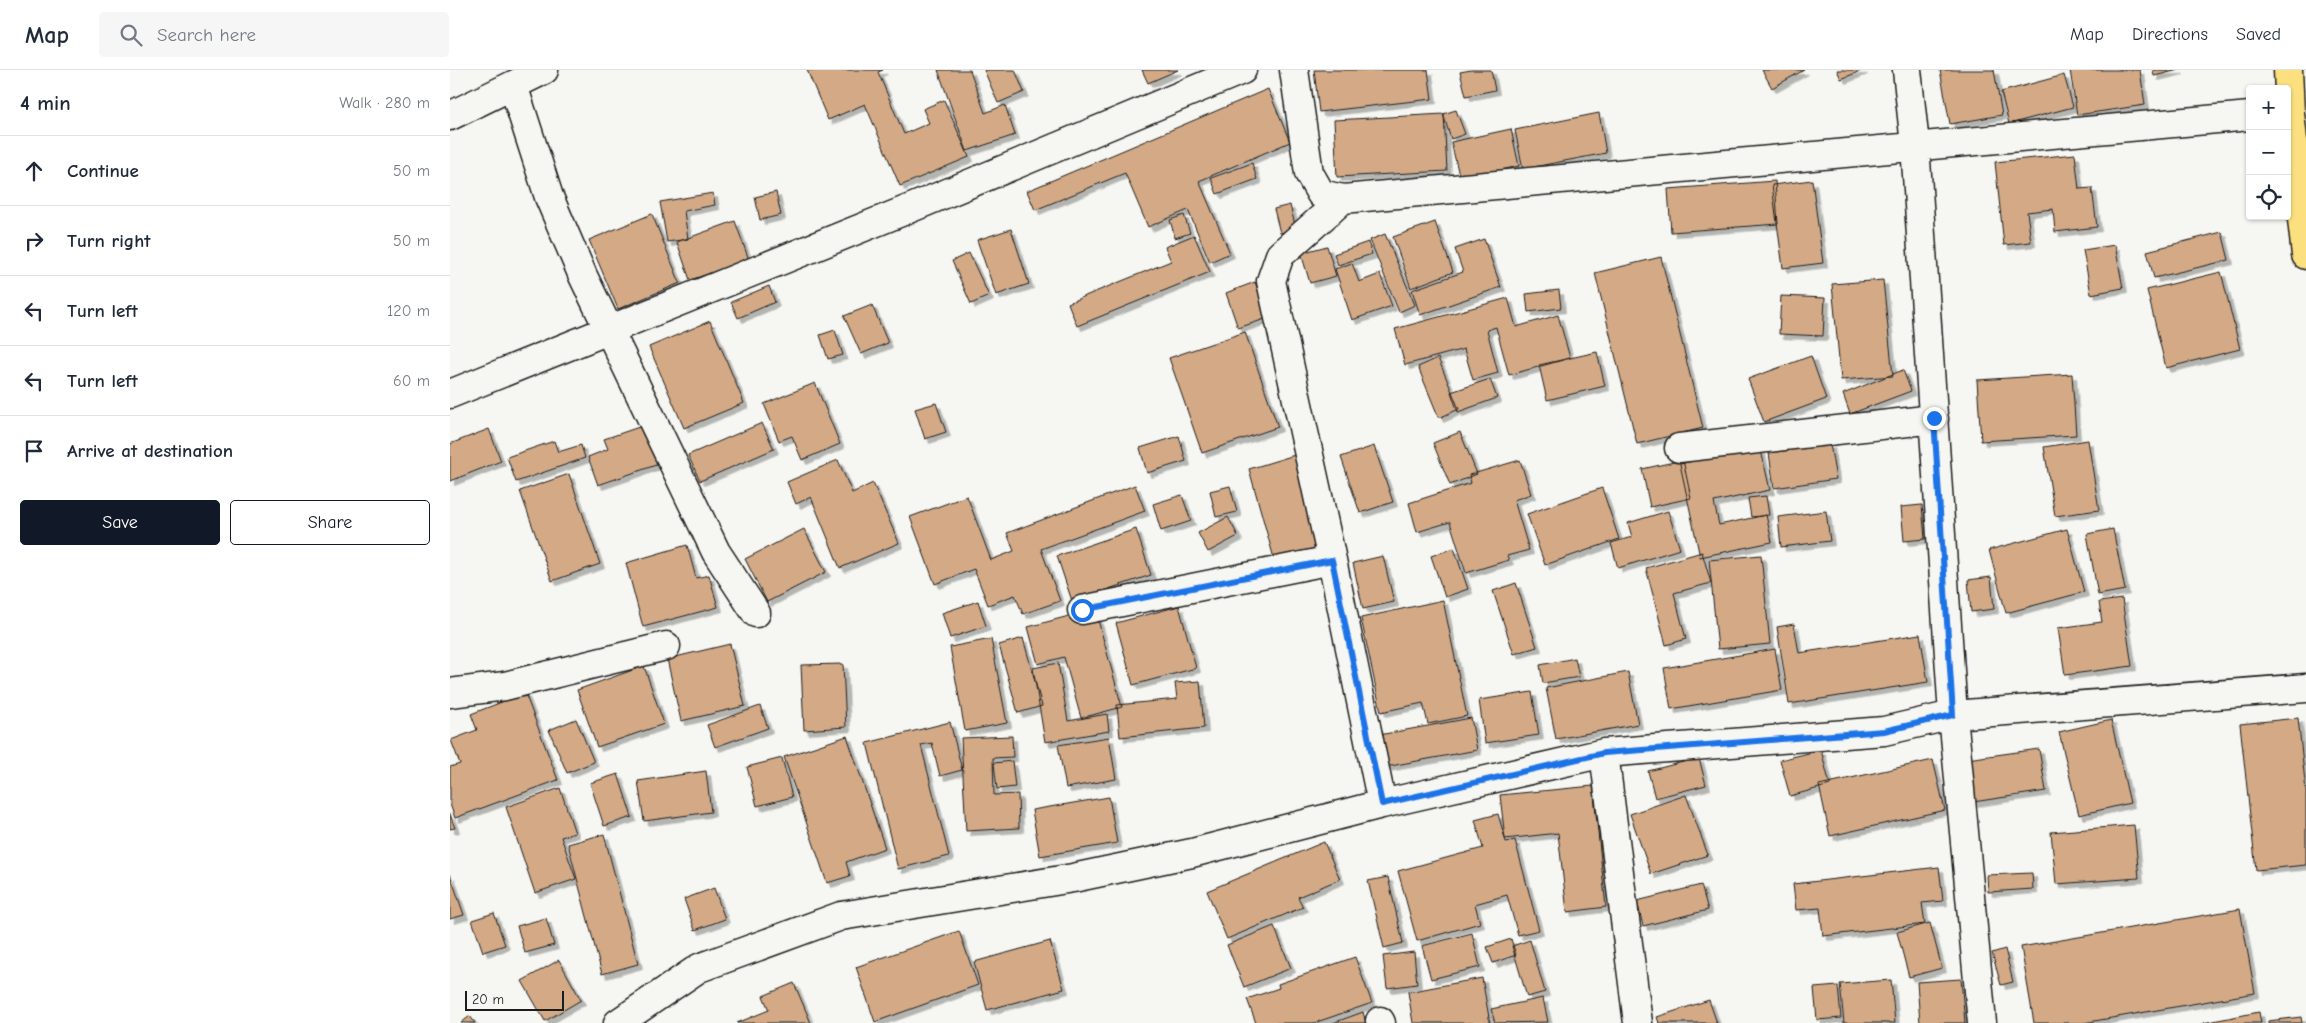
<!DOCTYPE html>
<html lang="en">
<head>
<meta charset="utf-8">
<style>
  :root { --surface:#fff; --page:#f6f6f7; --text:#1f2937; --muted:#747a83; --line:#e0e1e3; --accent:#111827 }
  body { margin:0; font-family:"Comic Neue",sans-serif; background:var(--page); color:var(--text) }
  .controls { position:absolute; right:15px; top:15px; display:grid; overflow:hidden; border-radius:5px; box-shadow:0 1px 4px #0004 }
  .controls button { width:45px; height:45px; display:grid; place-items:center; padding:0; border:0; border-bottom:1px solid var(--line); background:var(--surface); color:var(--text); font:25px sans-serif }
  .scale { position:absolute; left:15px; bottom:12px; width:99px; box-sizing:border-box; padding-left:5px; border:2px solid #1c1c1c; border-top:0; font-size:14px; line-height:18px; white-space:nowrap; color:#1c1c1c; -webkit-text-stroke:4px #f6f6f2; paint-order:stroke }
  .stop { position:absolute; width:15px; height:15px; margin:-11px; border:4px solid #1a73e8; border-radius:50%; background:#fff }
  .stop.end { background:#1a73e8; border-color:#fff; box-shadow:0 1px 5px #0008 }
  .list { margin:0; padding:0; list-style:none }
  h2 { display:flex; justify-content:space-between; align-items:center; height:65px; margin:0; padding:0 20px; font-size:21px }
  h2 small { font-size:16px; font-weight:400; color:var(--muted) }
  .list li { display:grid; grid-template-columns:32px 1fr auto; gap:15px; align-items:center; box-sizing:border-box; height:70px; padding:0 20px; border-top:1px solid var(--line) }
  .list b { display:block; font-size:19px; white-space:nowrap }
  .list em { font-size:16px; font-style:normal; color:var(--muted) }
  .actions { display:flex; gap:10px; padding:15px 20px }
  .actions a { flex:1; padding:11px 0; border:1px solid var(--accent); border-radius:5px; text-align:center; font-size:18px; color:var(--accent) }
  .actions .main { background:var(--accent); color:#fff }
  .icon { flex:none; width:28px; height:28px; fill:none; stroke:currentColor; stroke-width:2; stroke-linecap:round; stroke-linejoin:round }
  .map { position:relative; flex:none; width:1856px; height:953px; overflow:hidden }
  header { display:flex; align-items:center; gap:30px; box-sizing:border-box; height:70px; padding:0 25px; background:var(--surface); border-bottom:1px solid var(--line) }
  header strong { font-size:24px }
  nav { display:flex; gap:28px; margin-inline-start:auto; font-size:18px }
  .search { width:350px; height:45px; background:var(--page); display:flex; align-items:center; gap:12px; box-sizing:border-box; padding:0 18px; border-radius:5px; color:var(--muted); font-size:19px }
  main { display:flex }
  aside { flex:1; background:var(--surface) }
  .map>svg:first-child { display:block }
  .building { fill:#d4aa86; stroke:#1c1c1c; filter:url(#shadow) }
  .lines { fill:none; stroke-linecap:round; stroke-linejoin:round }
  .minor-casing { stroke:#1c1c1c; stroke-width:31 }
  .major-casing { stroke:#1c1c1c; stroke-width:31 }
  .minor { stroke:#f6f6f2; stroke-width:28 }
  .major { stroke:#fce080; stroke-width:28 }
  .route { stroke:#1a73e8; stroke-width:6 }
</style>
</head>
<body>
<header>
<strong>Map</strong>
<div class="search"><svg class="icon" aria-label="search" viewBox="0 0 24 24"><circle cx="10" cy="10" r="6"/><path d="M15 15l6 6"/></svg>Search here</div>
<nav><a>Map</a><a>Directions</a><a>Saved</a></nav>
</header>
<main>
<aside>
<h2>4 min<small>Walk · 280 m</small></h2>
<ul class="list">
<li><svg class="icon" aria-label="ahead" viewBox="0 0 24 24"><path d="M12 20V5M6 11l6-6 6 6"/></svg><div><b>Continue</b></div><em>50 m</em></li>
<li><svg class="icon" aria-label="right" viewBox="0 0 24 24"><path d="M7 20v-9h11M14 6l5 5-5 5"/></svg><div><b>Turn right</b></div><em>50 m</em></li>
<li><svg class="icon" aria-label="left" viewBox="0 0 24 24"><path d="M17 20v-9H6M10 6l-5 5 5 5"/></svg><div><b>Turn left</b></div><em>120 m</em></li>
<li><svg class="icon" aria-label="left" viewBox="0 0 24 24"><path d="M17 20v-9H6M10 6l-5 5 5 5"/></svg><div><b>Turn left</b></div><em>60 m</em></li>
<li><svg class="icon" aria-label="arrive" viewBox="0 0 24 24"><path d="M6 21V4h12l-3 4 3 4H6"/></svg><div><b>Arrive at destination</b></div></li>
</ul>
<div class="actions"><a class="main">Save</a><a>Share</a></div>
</aside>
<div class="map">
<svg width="1856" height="953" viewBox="0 0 1856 953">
  <defs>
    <filter id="shadow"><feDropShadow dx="4.5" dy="4.5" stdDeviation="0" flood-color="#0004"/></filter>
  </defs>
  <rect width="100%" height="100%" fill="#f6f6f2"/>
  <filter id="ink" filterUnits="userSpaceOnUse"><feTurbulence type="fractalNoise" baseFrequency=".02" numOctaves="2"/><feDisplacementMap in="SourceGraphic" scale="10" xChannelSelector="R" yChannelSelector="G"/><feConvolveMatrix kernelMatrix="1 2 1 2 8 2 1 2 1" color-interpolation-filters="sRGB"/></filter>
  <g filter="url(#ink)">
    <!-- building -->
    <path class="building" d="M357,0h76l-5,2 26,62 25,-11 -6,-14 21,-9 25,57 -69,29 -35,-82 -37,16z
      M488,0h32l15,43 20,-8 10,30 -48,16z
      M534,0h31l9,22 -26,11z
      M692,0h36l-30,13z
      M864,0h114l4,29 -113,13z
      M1021,0h20l4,20 -29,6 -6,-24z
      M1312,0h42l-32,18z
      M1387,0h26l-22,9z
      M1490,0h54l8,45 -52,9z
      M1620,0h70l5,35 -68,10z
      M1703,0h26l-25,6z
      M1614,5l9,32 -64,17 -8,-32z
      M818,19l22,53 -91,39 31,72 -20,9 -22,-52 -40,17 -23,-54 -90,37 -8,-19z
      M1006,40l9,24 -14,5 -8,-25z
      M1149,43l7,40 -83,16 -8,-39z
      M994,44l3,57 -110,6 -3,-57z
      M1061,59l8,37 -59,13 -9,-37z
      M1625,84l4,35 13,-1 5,39 -42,5 -2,-23 -26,3 4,30 -27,3 -9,-83z
      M802,93l5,16 -40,15 -6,-16z
      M1362,110l11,83 -40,5 -11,-83z
      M1325,111l3,43 -107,8 -3,-43z
      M326,122l5,23 -21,5 -5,-23z
      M263,123l2,12 -31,6 4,28 -21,3 -7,-40z
      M840,135l6,24 -16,4 -6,-24z
      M202,144l28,69 -62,26 -29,-69z
      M734,145l6,18 -15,5 -5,-18z
      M285,151l14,39 -59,20 -13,-38z
      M985,152l18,50 -42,16 -18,-51z
      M561,159l18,55 -33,11 -19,-55z
      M1772,162l7,28 -75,18 -7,-27z
      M935,164l30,71 -16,7 -29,-72z
      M744,165l16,37 -133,54 -9,-23 103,-42 -6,-14z
      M1034,169l17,48 -81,28 -8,-25 51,-18 -8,-23z
      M918,172l4,12 -34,11 -4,-11z
      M1665,175l8,43 -32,6 -8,-44z
      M877,176l9,30 -26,7 -9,-30z
      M519,183l20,43 -18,8 -19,-43z
      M1211,187l42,171 -66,16 -42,-171z
      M902,193l7,19 21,-8 12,32 -40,14 -17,-51z
      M1771,202l19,77 -74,19 -19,-78z
      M1433,210l10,96 -52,4 -9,-96z
      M805,212l13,36 -30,10 -12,-35z
      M319,216l6,16 -37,16 -7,-16z
      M1109,220l2,18 -33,4 -2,-18z
      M1331,226l44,2 -2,38 -44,-2z
      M1058,228l8,29 42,-12 12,43 -61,17 -13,-48 -9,3 11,43 -25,7 -9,-31 -59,16 -10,-36z
      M422,235l16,38 -27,11 -17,-38z
      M260,251l34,82 -60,25 -35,-81z
      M385,260l8,25 -15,4 -8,-24z
      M795,262l33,95 -76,26 -33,-95z
      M1147,282l8,34 -58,14 -8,-35z
      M1361,286l15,43 -62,23 -16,-43z
      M988,288l21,51 -20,9 -21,-51z
      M1453,300l8,21 -61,23 -7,-20z
      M1622,304l4,61 -95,6 -4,-61z
      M1040,309l7,19 -39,14 -7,-20z
      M365,313l25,61 -38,16 -10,-24 -13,5 -15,-37z
      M486,333l10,29 -21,7 -10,-30z
      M312,353l12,26 -74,32 -12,-26z
      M195,355l14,39 -61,21 -10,-28 20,-8 -4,-10z
      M39,359l12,32 -51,20v-37z
      M1010,362l17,42 -27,11 -17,-42z
      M729,366l7,25 -39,12 -7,-25z
      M1638,370l11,70 -44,6 -11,-69z
      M104,371l4,11 23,-7 4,13 -69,24 -9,-25z
      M1380,374l6,35 -62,9 -5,-35z
      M924,376l19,56 -33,11 -19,-56z
      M1310,376l10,44 -56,12 5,23 47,-10 6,27 -72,15 -20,-93z
      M848,384l27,94 -50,14 -26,-93z
      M388,390l14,33 21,-10 26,60 -59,25 -29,-71 -15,7 -9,-22z
      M1070,390l11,34 -17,6 15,50 -22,6 2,4 -43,13 -16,-51 -33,10 -8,-29 62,-20 -2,-8z
      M1233,390l8,38 -41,9 -8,-38z
      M119,404l31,90 -48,17 -32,-90z
      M685,415l10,26 -104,38 19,52 -37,13 -8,-19 -27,10 -14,-36 -39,15 -25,-67 57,-21 24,64 23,-9 -7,-18z
      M780,416l7,26 -21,5 -6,-26z
      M1152,418l17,51 -74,26 -18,-51z
      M732,425l9,26 -30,10 -8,-27z
      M1316,426l3,19 -18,2 -3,-19z
      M1472,435l3,34 -21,2 -3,-34z
      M1218,441l12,38 -62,19 -7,-25 21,-6 -4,-14z
      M1376,441l4,30 -49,6 -3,-30z
      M778,447l10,19 -30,16 -10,-19z
      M354,459l22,43 -59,30 -22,-43z
      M686,459l15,46 -79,26 -15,-45z
      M1617,459l17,63 -78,21 -17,-63z
      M1663,459l12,61 -27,5 -11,-61z
      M237,475l9,33 13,-3 9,32 -75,20 -17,-64z
      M1004,478l14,41 -23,8 -14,-41z
      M1252,482l9,31 -37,10 12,46 -20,6 -20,-77z
      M1311,485l9,89 -52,5 -9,-89z
      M933,486l11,46 -31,7 -10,-46z
      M1541,507l3,32 -23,3 -3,-32z
      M1066,513l21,64 -23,7 -21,-63z
      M1672,529l10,67 -67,9 -7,-47 44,-6 -3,-20z
      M993,530l24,116 -39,8 -5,-21 -42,9 -20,-94z
      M528,531l8,25 -36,12 -8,-25z
      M729,536l17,62 -63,17 -17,-62z
      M645,539l27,98 -41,11 -17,-61 -26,7 -10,-37z
      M1344,554l5,29 121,-19 8,48 -139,22 -12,-77z
      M573,568l19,68 -24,7 -19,-68z
      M541,569l16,84 -42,8 -15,-84z
      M280,574l15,62 -64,15 -14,-62z
      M1325,579l7,41 -111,19 -7,-41z
      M1125,588l4,19 -36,6 -3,-18z
      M608,593l10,58 39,-7 2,17 -64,11 -12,-74z
      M393,594l3,63 -42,3 -3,-65z
      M194,596l20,58 -67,23 -20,-57z
      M1178,602l10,52 -82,15 -10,-51z
      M750,611l4,47 -84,9 -3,-32 60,-6 -2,-16z
      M1082,622l7,43 -54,8 -6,-43z
      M75,623l33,87 -103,38 -5,-14v-37l10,-3 -9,-24 26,-10 -6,-16z
      M310,636l8,22 -53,19 -8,-22z
      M1021,648l6,32 -92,17 -6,-32z
      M1848,648l8,73v74l-50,5 -16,-146z
      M126,649l18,43 -27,11 -18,-43z
      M1661,650l19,83 -51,12 -20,-83z
      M500,652l12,48 -22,6 -8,-33 -11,2 28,111 -51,13 -31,-126z
      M397,666l38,112 -39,14 4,14 -23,7 -43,-126z
      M562,666l1,21 -20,1 1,37 24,-1 1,34 -53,3 -5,-93z
      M659,667l7,42 -50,9 -8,-43z
      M1589,679l7,42 -73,11 -6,-43z
      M1371,680l9,35 -40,11 -10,-36z
      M332,688l10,39 -35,9 -10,-39z
      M1249,688l7,27 -51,13 -7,-27z
      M1483,690l12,50 -115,26 -11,-51z
      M562,691l3,26 -18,2 -3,-26z
      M256,701l5,41 -67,9 -6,-40z
      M168,704l14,43 -28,9 -14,-43z
      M1143,716l13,121 -39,5 -9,-79 -53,6 -5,-44z
      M110,718l15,45 -14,4 15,42 -41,14 -29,-86z
      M1236,725l22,60 -57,19 -21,-60z
      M659,727l8,46 -77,13 -8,-46z
      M0,744l5,14 -5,1z
      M1048,744l8,28 9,-2 24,90 -21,5 -11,-40 -32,9 5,19 -63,18 -19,-70 85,-23 -8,-28z
      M1684,755l5,53 -83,6 -5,-52z
      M154,764l34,130 -36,10 -34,-130z
      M874,772l16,37 -42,18 5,10 -76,32 -20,-48z
      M1489,797l4,34 -21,2 3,21 -102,12 -3,-28 -24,2 -3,-26z
      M1582,803l1,16 -45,3 -1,-17z
      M0,804l14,41 -14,4z
      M938,807l15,66 -19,5 -16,-67z
      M1251,815l7,25 -65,16 -6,-25z
      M264,818l11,31 -30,11 -11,-31z
      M1790,839l15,84 -172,30h-49l-13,-76z
      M44,843l11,32 -22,7 -11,-32z
      M96,848l8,27 -29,8 -8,-27z
      M1480,853l12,45 -33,9 -12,-45z
      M824,856l17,42 -47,19 -17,-42z
      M509,861l19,54 -103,37 -19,-55z
      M1022,863l8,34 -49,12 -9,-33z
      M1061,869l5,16 -23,8 -6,-16z
      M1080,870l15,52 -18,5 -15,-51z
      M600,871l14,48 -77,21 -13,-48z
      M1555,879l8,33 -12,3 -9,-32z
      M964,882l3,32 -30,4 -4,-32z
      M905,887l17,46 -58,20h-58l-9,-24 32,-11 -1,-4z
      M109,890l22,40 -36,21 -23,-40z
      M1032,908l8,45h-77l-5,-31z
      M1511,909l4,44h-45l-3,-41z
      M1441,910l4,43h-51l-4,-39z
      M344,913l17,40h-74l32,-13 -6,-14z
      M1388,916l3,32 -24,2 -3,-32z
      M1093,928l5,24 -53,1 -4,-14z
      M1259,930l8,23h-58l-2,-6z
      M913,942l3,11h-33z
      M1809,942l2,11h-58z
      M20,946l5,7h-14z
      M1851,947l1,6h-34v-2z"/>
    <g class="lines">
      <defs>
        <path id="minor" d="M844,0l15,103 12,21 22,5 907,-83
          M1457,0l8,75 38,570 29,308
          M63,15l36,112 34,79 133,276 40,61
          M0,46l94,-46
          M893,129l-63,56 -9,26 61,279 50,244
          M0,324l466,-188 326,-136
          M1229,378l255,-29
          M632,540l250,-50
          M0,623l55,-7 161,-40
          M1154,683l34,270
          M930,951l1,2
          M168,953l81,-55 142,-52 232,-38 119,-25 190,-49 222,-51 280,-22 69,-16 353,-27"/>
        <path id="major" d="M1838,0l2,43 16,142"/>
      </defs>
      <!-- minor casing -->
      <use href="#minor" class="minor-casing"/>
      <!-- major casing -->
      <use href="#major" class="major-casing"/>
      <!-- minor -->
      <use href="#minor" class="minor"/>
      <!-- major -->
      <use href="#major" class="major"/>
    </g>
  </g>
  <g class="lines" filter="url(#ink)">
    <!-- route -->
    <path class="route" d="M632,540l250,-50 50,244 222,-51 280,-22 69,-16 -19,-297"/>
  </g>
</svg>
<div class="controls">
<button>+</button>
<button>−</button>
<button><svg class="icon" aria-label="locate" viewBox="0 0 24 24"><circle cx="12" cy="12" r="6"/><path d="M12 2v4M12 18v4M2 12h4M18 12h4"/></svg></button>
</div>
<div class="scale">20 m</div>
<div class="stop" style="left:632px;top:540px"></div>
<div class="stop end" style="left:1484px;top:348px"></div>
</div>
</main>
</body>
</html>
